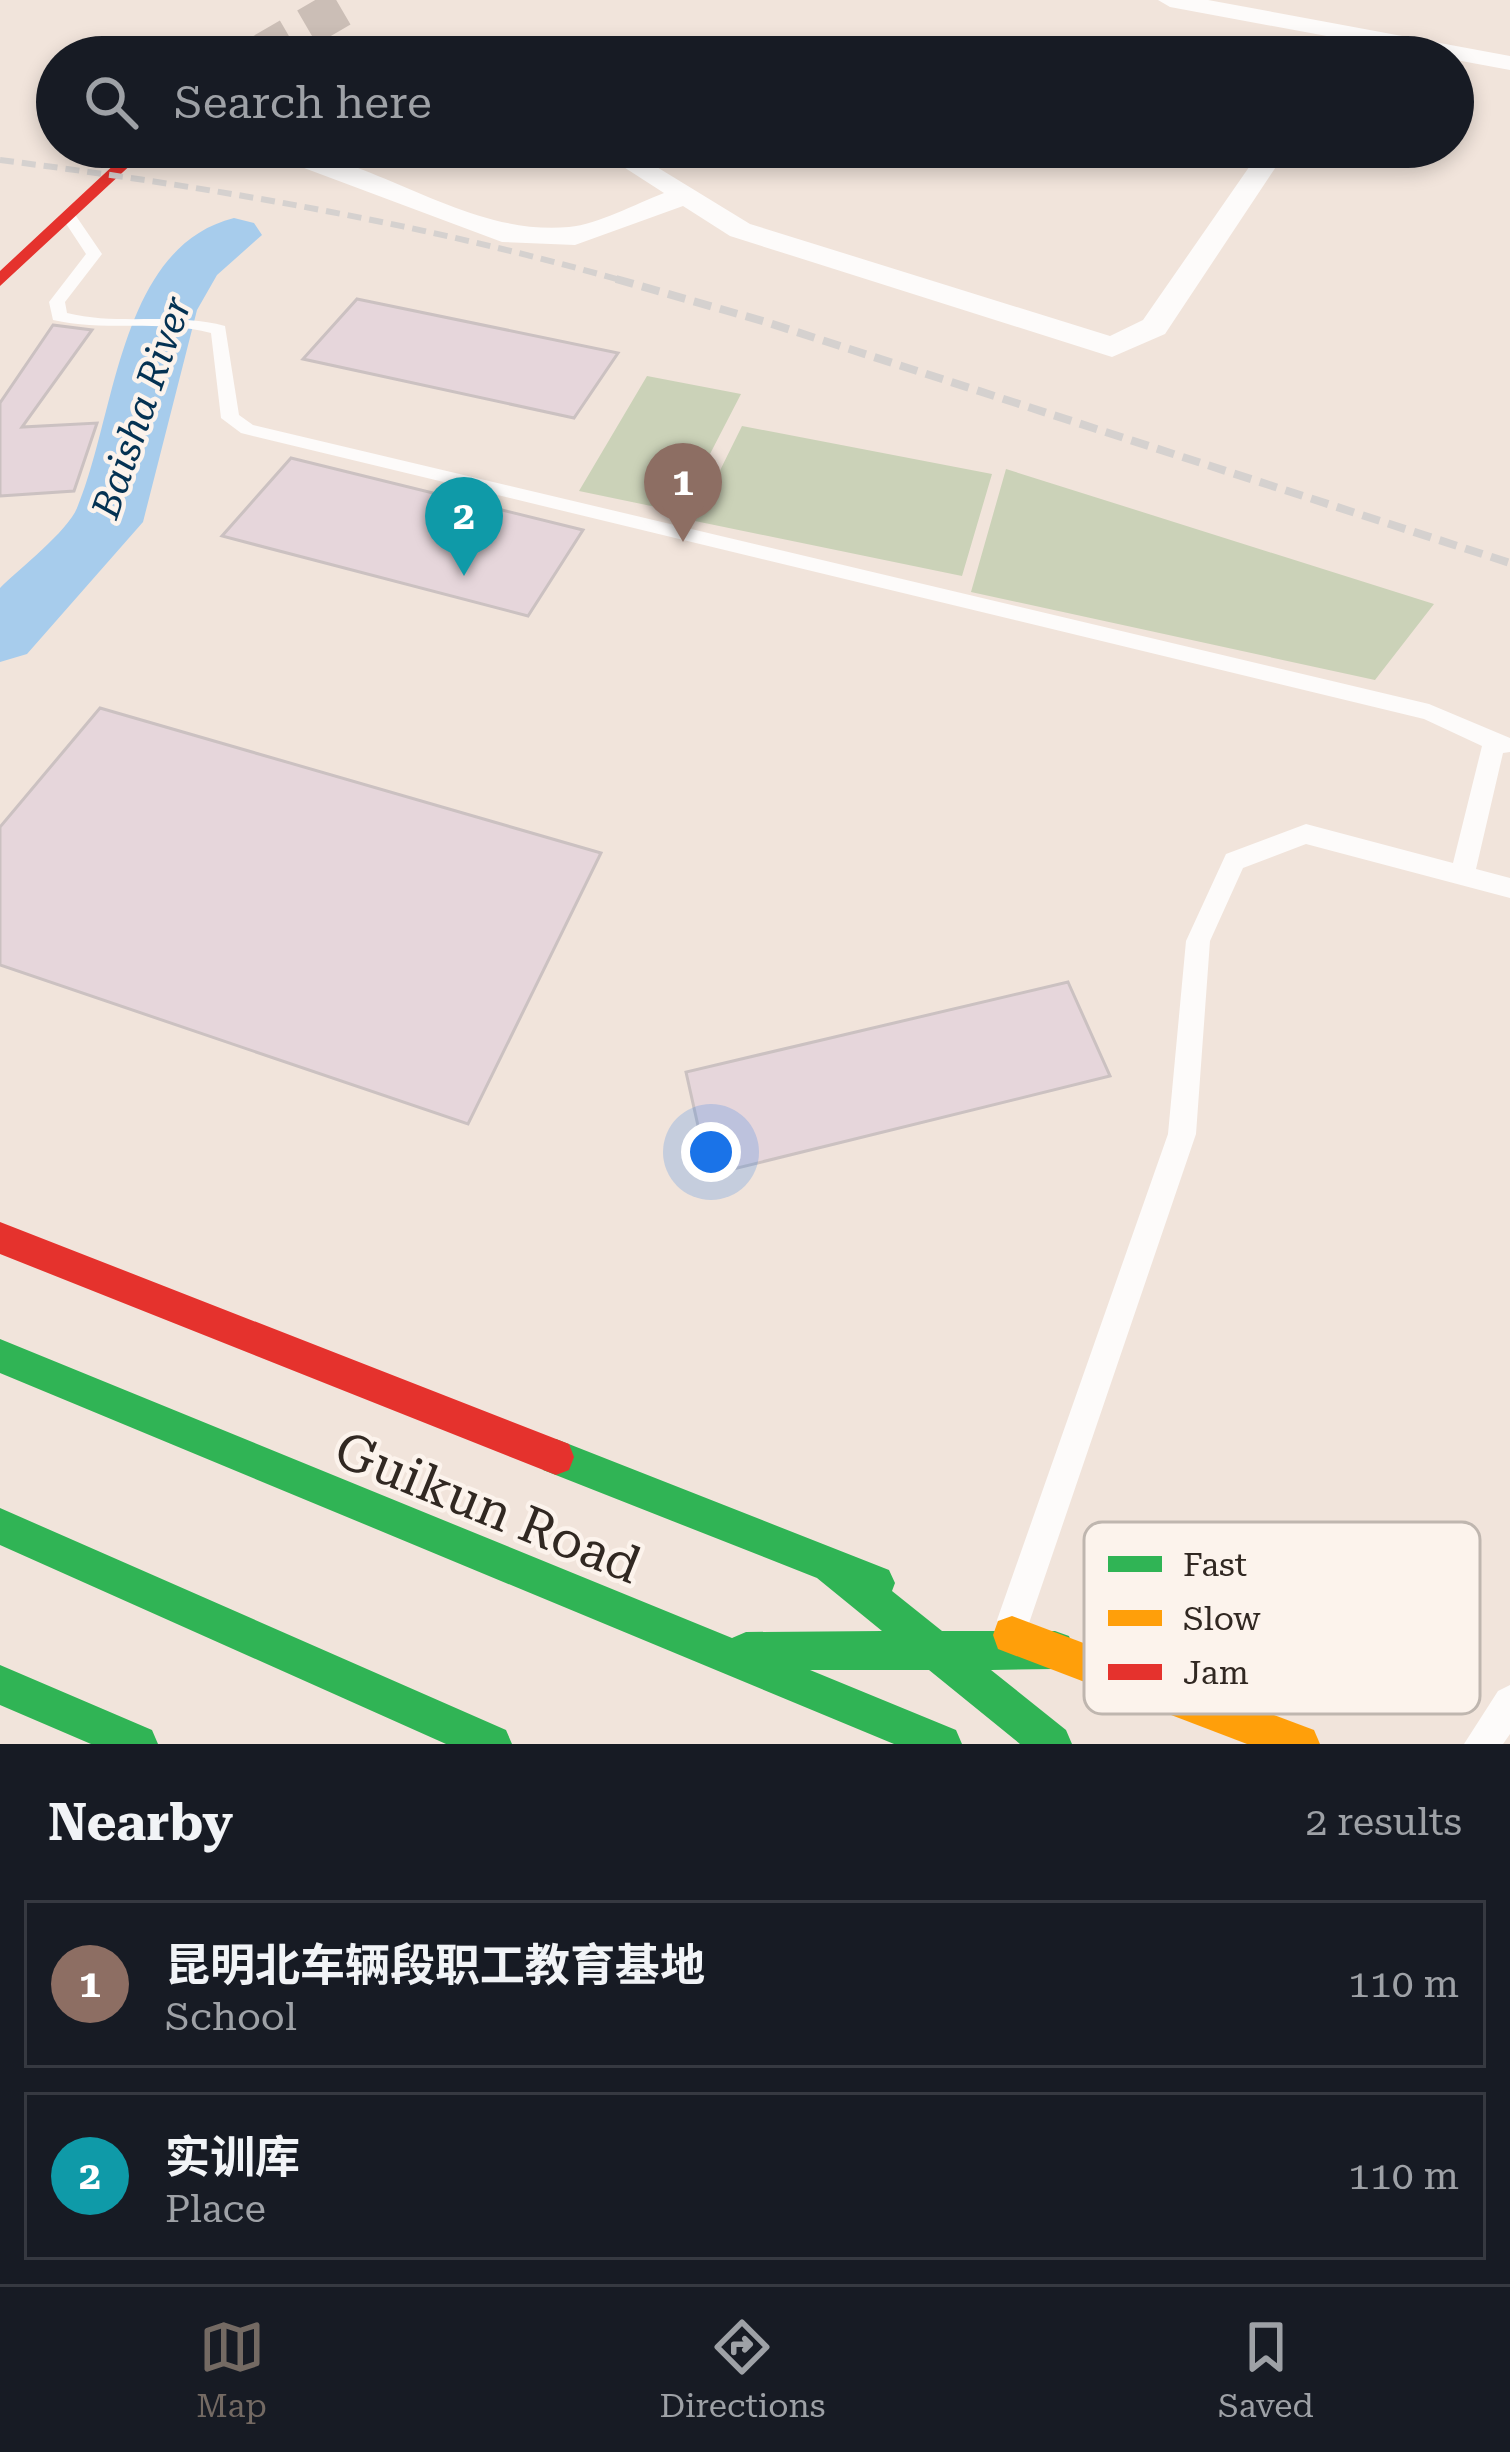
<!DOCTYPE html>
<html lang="en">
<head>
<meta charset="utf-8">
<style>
  :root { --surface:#171b24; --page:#242831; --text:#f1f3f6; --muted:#9ea1a6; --line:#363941; --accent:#746a63 }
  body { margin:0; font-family:"Roboto Serif","Noto Sans SC",serif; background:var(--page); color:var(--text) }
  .you { position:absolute; left:711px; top:1152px; width:42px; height:42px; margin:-30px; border:9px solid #fff; border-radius:50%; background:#1a73e8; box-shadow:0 0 0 18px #1a73e833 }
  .badge { display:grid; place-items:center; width:78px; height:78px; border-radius:50%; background:var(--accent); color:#fff; font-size:39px; font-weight:700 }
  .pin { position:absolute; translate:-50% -99px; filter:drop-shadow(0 3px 6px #0008) }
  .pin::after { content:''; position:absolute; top:63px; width:42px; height:36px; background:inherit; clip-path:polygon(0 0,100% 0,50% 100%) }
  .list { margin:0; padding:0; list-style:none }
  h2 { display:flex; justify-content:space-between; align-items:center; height:156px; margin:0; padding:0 48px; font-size:51px }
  h2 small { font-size:39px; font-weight:400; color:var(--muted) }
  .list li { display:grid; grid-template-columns:78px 1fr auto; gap:36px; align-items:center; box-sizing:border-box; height:168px; margin:0 24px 24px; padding:0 24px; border:3px solid var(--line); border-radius:0px }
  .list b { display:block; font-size:45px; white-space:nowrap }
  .list p { margin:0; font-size:39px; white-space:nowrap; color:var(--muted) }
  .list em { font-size:39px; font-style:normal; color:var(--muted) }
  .icon { flex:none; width:66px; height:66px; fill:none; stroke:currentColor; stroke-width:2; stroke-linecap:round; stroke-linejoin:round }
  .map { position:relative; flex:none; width:1510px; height:1744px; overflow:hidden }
  .search { position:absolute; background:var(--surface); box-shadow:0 6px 18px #0003; left:36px; right:36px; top:36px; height:132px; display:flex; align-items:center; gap:30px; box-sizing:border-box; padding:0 42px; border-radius:66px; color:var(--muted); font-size:45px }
  .sheet { height:540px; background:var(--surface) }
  nav { display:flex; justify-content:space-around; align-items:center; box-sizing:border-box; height:168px; border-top:3px solid var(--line); background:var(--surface); font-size:33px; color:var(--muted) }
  nav a { display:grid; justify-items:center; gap:6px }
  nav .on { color:var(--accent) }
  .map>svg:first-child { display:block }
  .green { fill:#cbd2b8 }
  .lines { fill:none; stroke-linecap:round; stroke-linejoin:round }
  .river { fill:#a7ccec; fill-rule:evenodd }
  .building { fill:#e6d6db; stroke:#cbc1c1; stroke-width:3 }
  .secondary-tunnel { stroke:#cbbeb6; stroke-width:39; stroke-dasharray:39 20; stroke-linecap:butt }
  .lane { fill:#fdfbfa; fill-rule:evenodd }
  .street { fill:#fdfbfa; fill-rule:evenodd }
  .fast { fill:#30b455; fill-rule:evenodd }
  .slow { fill:#ff9f0a; fill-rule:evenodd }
  .jam { fill:#e5322d; fill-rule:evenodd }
  .rail-far1 { stroke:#d5d1cf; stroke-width:6; stroke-dasharray:14 8; stroke-linecap:butt }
  .rail { stroke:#d5d1cf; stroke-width:8; stroke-dasharray:18 9; stroke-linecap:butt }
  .labels { text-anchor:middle; stroke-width:9; stroke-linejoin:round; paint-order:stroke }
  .far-water-label { font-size:39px; font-style:italic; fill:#043253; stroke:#fcf3ec }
  .near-street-label { font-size:51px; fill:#312822; stroke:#fcf3ec }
  .key { fill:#fcf3ec; stroke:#bfb6af; stroke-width:3 }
  .key-label { font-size:33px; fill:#312822 }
</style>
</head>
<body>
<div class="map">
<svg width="1510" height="1744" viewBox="0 0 1510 1744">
  <rect width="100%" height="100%" fill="#f1e4db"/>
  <!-- green -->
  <path class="green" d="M647,376l94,18 -61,118 -101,-21z
    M742,426l250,48 -30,102 -267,-55z
    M1006,469l428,135 -59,76 -404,-88z"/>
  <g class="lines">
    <!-- river -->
    <path class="river" d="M234,218l20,5 8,12 -45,40 -20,35 -54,212 -116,132 -27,8v-74c20,-20 67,-56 77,-80 39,-91 41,-261 157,-290z"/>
  </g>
  <!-- building -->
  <path class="building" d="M357,299l261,54 -44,65 -271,-59z
    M53,325l39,5 -70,97 75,-4 -23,68 -74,5v-93z
    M291,458l292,72 -55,86 -306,-80z
    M100,708l501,145 -133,271 -468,-159v-138z
    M1068,982l42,94 -401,99 -23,-103z"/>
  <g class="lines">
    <!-- secondary-tunnel -->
    <path class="secondary-tunnel" d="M256,57l98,-57"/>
    <!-- lane -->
    <path class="lane" d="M69,211l5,2 28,41 -37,48 2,11c52,13 105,-1 158,13l14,89 14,10 1176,279 81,34v14l-7,1 -27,116 34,9v20l-204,-54 -63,24 -33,73 -14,193 -170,498 -12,5 -12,-5 -5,-12 171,-486 18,-193 40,-87 80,-30 147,39 29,-117 -58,-27 -1183,-286 -20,-15 -10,-85c-51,-14 -106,-1 -158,-13l-4,-18 37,-48 -25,-38z
      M1510,1685v49l-7,10h-39l34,-53z"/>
    <!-- street -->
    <path class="street" d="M1158,0h50l302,56v14l-340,-63z
      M260,147c107,0 199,90 309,80 30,-3 66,-23 95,-34l-45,-29 -4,-6 14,-8 121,74 360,112 33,-16 120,-173h26l-124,187 -53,23 -382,-121 -47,-30 -108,39 -73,-3 -238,-89z"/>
    <!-- fast -->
    <path class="fast" d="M0,1339l732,299 14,-6 136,-1 -65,-53 -274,-108 -5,-13 5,-13 13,-5 333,131 6,13 -3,8 50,40h113l14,5 5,14 -5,14 -14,5 -64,1 75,60 6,14h-52l-91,-74h-119l146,60 6,14h-68l-894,-371z
      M0,1508l506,222 6,14h-66l-446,-199z
      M0,1665l152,65 6,14h-67l-91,-39z"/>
    <!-- slow -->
    <path class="slow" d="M1012,1616l302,114 6,14h-73l-249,-95 -5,-14 5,-14z"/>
    <!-- jam -->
    <path class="jam" d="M133,147h17l-150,139v-15z
      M0,1222l569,222 5,13 -5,13 -13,5 -556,-221z"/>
    <!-- rail-far1 -->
    <path class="rail-far1" d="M0,160c211,27 422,63 627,122"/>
    <!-- rail -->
    <path class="rail" d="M616,279l150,43 744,241"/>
  </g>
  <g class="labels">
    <!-- far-water labels -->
    <g class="far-water-label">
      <text transform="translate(141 407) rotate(-71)" y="14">Baisha River</text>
    </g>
    <!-- near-street labels -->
    <g class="near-street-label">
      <text transform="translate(488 1507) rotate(22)" y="18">Guikun Road</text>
    </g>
  </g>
  <!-- legend -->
  <rect x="1084" y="1522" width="396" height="192" rx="18" class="key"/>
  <rect x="1108" y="1556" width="54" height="16" fill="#30b455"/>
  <rect x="1108" y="1610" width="54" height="16" fill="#ff9f0a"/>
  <rect x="1108" y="1664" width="54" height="16" fill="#e5322d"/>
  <g class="key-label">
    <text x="1183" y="1576">Fast</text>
    <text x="1183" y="1630">Slow</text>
    <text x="1183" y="1684">Jam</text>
  </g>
</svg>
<div class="you"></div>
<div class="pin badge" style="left:683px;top:542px;background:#8d6e63">1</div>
<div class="pin badge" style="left:464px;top:576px;background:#0f9aa8">2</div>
<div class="search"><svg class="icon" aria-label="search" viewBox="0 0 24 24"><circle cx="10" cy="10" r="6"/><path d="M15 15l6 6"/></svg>Search here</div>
</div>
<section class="sheet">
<h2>Nearby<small>2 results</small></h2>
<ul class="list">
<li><span class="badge" style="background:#8d6e63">1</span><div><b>昆明北车辆段职工教育基地</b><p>School</p></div><em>110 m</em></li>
<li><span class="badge" style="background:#0f9aa8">2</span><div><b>实训库</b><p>Place</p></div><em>110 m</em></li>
</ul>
</section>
<nav>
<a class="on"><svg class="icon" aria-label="map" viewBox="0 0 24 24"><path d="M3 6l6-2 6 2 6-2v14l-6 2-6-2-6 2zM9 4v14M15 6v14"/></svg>Map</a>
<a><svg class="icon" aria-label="directions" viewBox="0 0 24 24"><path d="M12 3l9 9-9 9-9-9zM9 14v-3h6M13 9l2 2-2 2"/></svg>Directions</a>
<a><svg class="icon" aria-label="saved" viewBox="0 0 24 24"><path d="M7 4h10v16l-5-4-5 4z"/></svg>Saved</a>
</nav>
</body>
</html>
